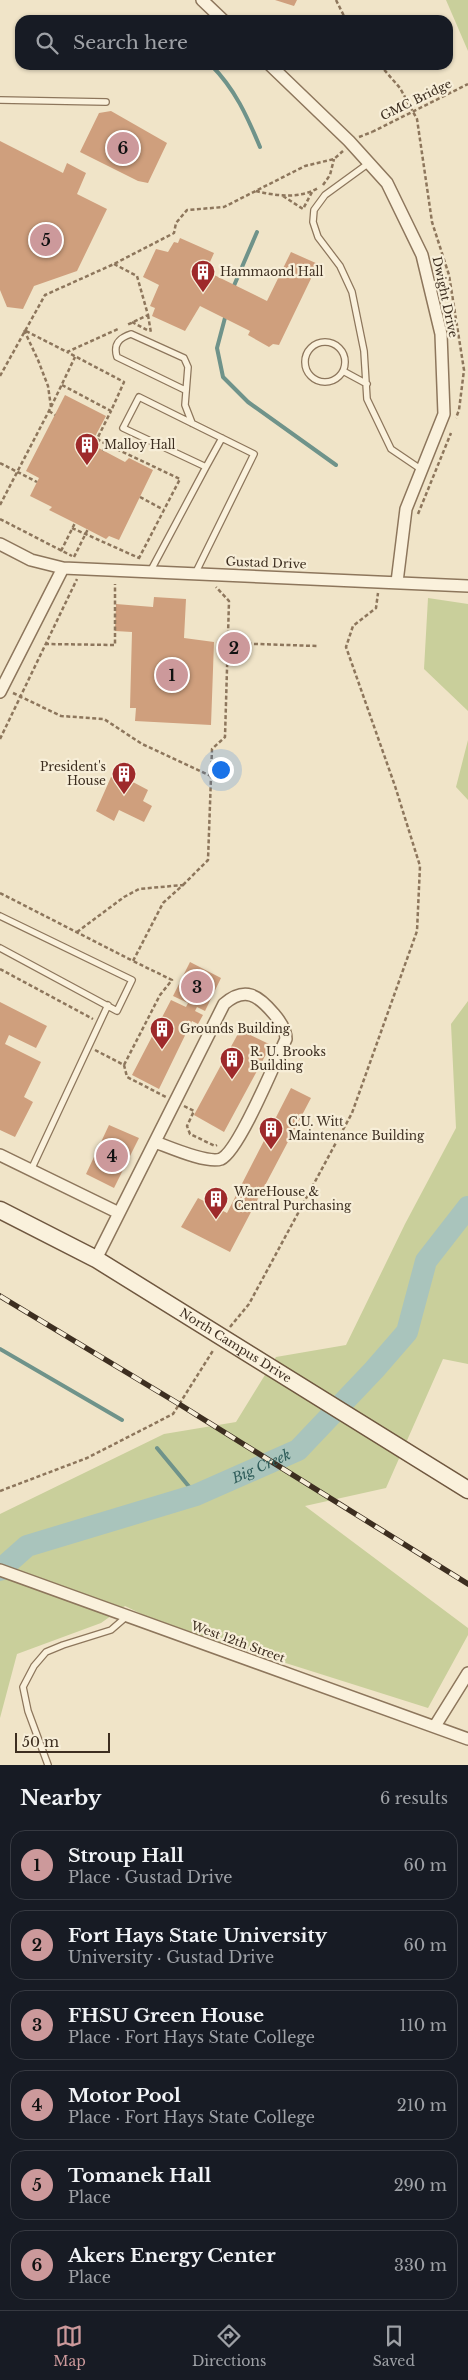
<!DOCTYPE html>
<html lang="en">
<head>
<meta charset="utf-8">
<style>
  :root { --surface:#171b24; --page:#242831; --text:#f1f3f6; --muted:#9ea1a6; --line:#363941; --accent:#cc999b }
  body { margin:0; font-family:"Libre Baskerville",serif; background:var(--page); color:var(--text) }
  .scale { position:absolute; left:15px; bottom:12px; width:95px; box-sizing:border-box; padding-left:5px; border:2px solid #3d2e20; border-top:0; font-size:14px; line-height:18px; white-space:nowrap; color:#3d2e20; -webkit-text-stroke:4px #f7eed8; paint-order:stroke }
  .you { position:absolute; left:220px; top:769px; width:18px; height:18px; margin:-12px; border:4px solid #fff; border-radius:50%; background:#1a73e8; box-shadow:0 0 0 8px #1a73e833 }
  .badge { display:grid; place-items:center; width:32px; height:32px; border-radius:50%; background:var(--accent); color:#111; font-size:16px; font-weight:700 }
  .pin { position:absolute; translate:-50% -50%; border:2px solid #fff; box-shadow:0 1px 5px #0006 }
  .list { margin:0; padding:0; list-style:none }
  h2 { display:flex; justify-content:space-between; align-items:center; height:65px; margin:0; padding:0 20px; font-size:21px }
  h2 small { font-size:16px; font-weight:400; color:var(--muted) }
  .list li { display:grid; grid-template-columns:32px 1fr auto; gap:15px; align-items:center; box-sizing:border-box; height:70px; margin:0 10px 10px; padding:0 10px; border:1px solid var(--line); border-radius:15px }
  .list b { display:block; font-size:19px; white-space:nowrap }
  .list p { margin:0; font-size:16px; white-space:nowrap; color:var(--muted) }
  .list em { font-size:16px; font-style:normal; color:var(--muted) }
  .icon { flex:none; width:28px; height:28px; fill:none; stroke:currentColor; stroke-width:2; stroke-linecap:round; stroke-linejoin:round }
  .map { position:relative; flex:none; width:468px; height:1765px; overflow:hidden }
  .search { position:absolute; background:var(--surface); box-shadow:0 1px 4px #0004; left:15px; right:15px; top:15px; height:55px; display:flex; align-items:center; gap:12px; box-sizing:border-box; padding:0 18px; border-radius:15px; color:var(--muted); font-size:19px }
  .sheet { height:545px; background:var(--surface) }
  nav { display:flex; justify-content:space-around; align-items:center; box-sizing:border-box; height:70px; border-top:1px solid var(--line); background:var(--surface); font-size:14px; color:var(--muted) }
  nav a { display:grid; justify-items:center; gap:2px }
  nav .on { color:var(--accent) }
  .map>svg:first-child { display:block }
  .green { fill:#c9cf9b }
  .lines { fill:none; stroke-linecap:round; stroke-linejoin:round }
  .stream { stroke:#6f938a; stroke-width:4 }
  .river { stroke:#a9c4bc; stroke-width:22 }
  .building { fill:#cf9f7d }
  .service-casing { stroke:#8d765c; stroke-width:8 }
  .minor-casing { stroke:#8d765c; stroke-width:14 }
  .secondary-casing { stroke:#6f573f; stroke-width:19 }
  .path { stroke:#8d765c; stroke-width:2.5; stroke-dasharray:4 2.5; stroke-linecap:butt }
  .service { stroke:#faf1dc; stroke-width:5.5 }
  .minor { stroke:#faf1dc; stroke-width:11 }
  .secondary { stroke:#faf1dc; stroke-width:16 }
  .rail-casing { stroke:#3d2e20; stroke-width:5.5 }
  .rail { stroke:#f7eed8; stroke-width:4; stroke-dasharray:11; stroke-linecap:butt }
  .path-bridge { stroke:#8d765c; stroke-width:2.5; stroke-dasharray:4 2.5; stroke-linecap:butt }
  .labels { text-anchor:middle; stroke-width:4.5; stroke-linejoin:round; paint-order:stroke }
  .street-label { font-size:12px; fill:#3d2e20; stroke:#f7eed8 }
  .poi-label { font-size:12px; fill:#3d2e20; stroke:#f7eed8; text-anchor:start }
  .water-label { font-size:14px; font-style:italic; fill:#2f5d5a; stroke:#f7eed8 }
</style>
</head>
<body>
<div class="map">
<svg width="468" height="1765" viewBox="0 0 468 1765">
  <rect width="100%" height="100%" fill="#f0e4c8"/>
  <!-- green -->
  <path class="green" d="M446,0h22v51z
    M428,598l40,6v107l-44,-42z
    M468,740v60l-12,-13z
    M468,1001v363l-25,-5 -57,129 -81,18 163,122v7l-40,73 -266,-84 -37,-18 -24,17 -84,31 -17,64v-204l164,-80 72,-12 40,-65 70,-12 59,-121 51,-96 -5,-104z"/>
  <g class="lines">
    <!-- stream -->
    <path class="stream" d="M211,65c24,24 36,51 49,82
      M233,288l24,-56
      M226,314l-9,34 6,29 25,25 88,63
      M0,1349l122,71
      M157,1448l39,47"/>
    <!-- river -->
    <path class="river" id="s1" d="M0,1570l27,-24 169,-51 102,-45 76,-80 33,-38 19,-71 42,-54"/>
  </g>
  <!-- building -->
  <path class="building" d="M275,0h22l-3,6z
    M111,111l56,32 -19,40 -10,-2 -58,-29 19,-39z
    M0,141l63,32 4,-10 19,10 -9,21 30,15 -30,62 -43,15 -11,23 -16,-2 -7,-17z
    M180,238l34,15 -8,18 61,30 24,-49 27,12 -39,81 -6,-1 -4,3 -21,-12 2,-4 -50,-25 -15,25 -33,-15 3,-8 -5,-2 9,-21 -16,-8 13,-28 12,3 6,-10 4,1z
    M65,395l41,21 -15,28 34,18 4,-4 24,12 -34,70 -10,-4 -3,3 -31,-16 -26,-13 3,-3 -22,-11 9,-18 -13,-7z
    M154,597l32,2 -2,39 30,4 -3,83 -76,-4 1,-13h-6l2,-76 -17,-1 1,-27 37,3z
    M111,777l18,8 2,-4 17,9 -5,11 9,5 -8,16 -25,-12 -5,11 -18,-10z
    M190,962l31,16 -16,33 -8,-4 -2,4 8,4 -5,9 -6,-3 -33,68 -27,-14 39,-75 15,7 2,-4 -15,-7z
    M0,1002l47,24 -11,22 -27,-13 -4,9 36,18 -17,35 9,5 -18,35 -15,-7z
    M240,1030l31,15 -47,87 -30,-17z
    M291,1088l20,10 -81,154 -49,-25 17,-29 29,15z
    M109,1125l30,13 -25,50 -28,-14z"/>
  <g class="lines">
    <defs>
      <path id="service" d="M0,100l106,2
        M369,163l-44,32 -11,15 -1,12 5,15 22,29 12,26 12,59 3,48 24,50 31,21
        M305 362a20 20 0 1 1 40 0a20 20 0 1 1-40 0Z
        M343,371l24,13
        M185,390l-68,-33c-4,-13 2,-19 14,-23l53,24 4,9 -3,38 7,18
        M206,467l16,-29
        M150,572l56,-105 -83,-39 16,-31 115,57 -59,120
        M0,916l132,64 -15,31 -117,-63
        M31,1170l77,-165
        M48,1765l-20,-54 -5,-24 11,-21 12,-14 17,-7 48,-15 15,-13"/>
      <path id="minor" d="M202,0l21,20
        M270,65l79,76 38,42 35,72 19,79 3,80 -38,95 -9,73
        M0,544l31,16 32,8 405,18
        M0,692l63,-124
        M0,1155l119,58
        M96,1259l128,-255c21,-18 34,-9 50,10 6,7 12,15 12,25 -10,21 -47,112 -65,120 -14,5 -52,-12 -66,-17
        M0,1570l468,169
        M435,1726l33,-53"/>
      <g id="secondary">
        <path id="s2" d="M0,1210l96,49 372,231"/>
      </g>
    </defs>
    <!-- service casing -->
    <use href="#service" class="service-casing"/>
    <!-- minor casing -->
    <use href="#minor" class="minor-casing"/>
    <!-- secondary casing -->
    <use href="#secondary" class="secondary-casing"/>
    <!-- path -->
    <path class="path" d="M336,0l10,20
      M380,65l20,23 17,31 15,103 17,53 15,95 -5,40 -3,8
      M359,137l13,-5
      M323,185l7,-10 4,-16
      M256,191c20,5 44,8 62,-3
      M283,196l20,13 9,-17
      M114,264l23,12 11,39 -21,10
      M148,315l3,18
      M132,322l17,9
      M0,376l45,-81 69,-31 60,-31 2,-10 11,-13 37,-3 81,-41 29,-7 9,-8
      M62,385l49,26 13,-29 -57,-30
      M51,407l24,-50
      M49,411l6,4
      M106,444l-9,-5 14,-28
      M103,451l3,-7 74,35 -42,81
      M0,463l37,19
      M140,497l24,13
      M0,505l51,-98 -3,-21 -10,-26 -14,-30 43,22 51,-23
      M418,514l33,-81
      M0,519l72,37
      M72,528l67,30
      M61,551l14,-28
      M74,557l14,-28
      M228,643l89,3
      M45,644l70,1v-61
      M13,693l48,23 43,3 38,25 69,32
      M0,739l77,-160
      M183,885l25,-25 4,-111 13,-12 4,-136 -13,-14
      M0,893l133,68 30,-58 20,-18 -44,4 -15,8 -47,35
      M0,969l93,50
      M95,1050l29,15 3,12 39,20
      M124,1065l36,-70 12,-15 -39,-19
      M184,1106l10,5 -7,15 3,8 25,12 2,-1
      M230,1327l19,-23 103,-191 65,-182 3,-65 -25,-80 -49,-139 7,-21 23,-18 2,-15
      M0,1491l87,-33 86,-44 41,-65"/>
    <!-- service -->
    <use href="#service" class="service"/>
    <!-- minor -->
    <use href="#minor" class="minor"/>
    <!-- secondary -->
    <use href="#secondary" class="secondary"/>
    <defs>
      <path id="rail" d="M0,1296l179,108 289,180"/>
    </defs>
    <!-- rail casing -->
    <use href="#rail" class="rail-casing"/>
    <!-- rail -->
    <use href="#rail" class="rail"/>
    <!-- path-bridge -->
    <path class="path-bridge" d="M372,132l96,-48"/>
  </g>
  <!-- icons -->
  <defs>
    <symbol id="building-pin" viewBox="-11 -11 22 30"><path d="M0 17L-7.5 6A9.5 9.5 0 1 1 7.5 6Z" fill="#9e2a2b" stroke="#f7eed8"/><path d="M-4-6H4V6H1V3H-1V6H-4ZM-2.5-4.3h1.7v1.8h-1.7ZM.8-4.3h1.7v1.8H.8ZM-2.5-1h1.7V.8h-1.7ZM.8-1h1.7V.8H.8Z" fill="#fff"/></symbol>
  </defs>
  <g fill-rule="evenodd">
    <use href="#building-pin" x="189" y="258" width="28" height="38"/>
    <use href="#building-pin" x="73" y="431" width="28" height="38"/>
    <use href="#building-pin" x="110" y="760" width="28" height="38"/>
    <use href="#building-pin" x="148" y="1015" width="28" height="38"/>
    <use href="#building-pin" x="218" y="1045" width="28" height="38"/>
    <use href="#building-pin" x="257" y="1115" width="28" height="38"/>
    <use href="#building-pin" x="202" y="1185" width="28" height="38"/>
  </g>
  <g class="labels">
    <!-- street labels -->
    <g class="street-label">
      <text transform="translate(416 100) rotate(-26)" y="4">GMC Bridge</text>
      <text transform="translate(445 297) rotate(78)" y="4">Dwight Drive</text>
      <text transform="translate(266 563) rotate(2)" y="4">Gustad Drive</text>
      <text dy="4" stroke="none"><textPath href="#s2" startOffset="272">North Campus Drive</textPath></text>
      <text transform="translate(238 1642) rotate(20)" y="4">West 12th Street</text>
    </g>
    <!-- poi labels -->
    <g class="poi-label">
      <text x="220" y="276">Hammaond Hall</text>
      <text x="104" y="449">Malloy Hall</text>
      <text x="106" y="771" text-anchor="end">President's<tspan x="106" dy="14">House</tspan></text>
      <text x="180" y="1033">Grounds Building</text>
      <text x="250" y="1056">R. U. Brooks<tspan x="250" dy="14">Building</tspan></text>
      <text x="288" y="1126">C.U. Witt<tspan x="288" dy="14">Maintenance Building</tspan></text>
      <text x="234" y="1196">WareHouse &amp;<tspan x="234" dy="14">Central Purchasing</tspan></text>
    </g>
    <!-- water labels -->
    <g class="water-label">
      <text dy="5" stroke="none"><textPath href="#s1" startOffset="284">Big Creek</textPath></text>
    </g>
  </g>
</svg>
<div class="scale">50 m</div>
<div class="you"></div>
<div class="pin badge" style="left:172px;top:675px">1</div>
<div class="pin badge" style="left:234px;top:648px">2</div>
<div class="pin badge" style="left:197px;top:987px">3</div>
<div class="pin badge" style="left:112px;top:1156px">4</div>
<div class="pin badge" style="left:46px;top:240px">5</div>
<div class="pin badge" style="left:123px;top:148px">6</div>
<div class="search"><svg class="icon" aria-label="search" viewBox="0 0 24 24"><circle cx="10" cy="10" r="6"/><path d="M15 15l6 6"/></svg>Search here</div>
</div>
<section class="sheet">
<h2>Nearby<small>6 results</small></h2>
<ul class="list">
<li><span class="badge">1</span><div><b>Stroup Hall</b><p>Place · Gustad Drive</p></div><em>60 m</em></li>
<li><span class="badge">2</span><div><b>Fort Hays State University</b><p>University · Gustad Drive</p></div><em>60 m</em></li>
<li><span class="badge">3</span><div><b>FHSU Green House</b><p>Place · Fort Hays State College</p></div><em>110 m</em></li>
<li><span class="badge">4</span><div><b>Motor Pool</b><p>Place · Fort Hays State College</p></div><em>210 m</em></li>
<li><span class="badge">5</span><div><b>Tomanek Hall</b><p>Place</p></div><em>290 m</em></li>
<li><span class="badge">6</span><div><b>Akers Energy Center</b><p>Place</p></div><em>330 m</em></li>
</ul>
</section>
<nav>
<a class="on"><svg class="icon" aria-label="map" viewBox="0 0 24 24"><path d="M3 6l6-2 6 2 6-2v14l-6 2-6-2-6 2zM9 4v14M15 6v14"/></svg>Map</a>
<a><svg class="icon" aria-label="directions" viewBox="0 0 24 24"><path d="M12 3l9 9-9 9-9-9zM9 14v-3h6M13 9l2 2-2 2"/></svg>Directions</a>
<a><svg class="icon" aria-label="saved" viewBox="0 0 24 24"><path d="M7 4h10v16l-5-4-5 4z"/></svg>Saved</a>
</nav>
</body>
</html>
